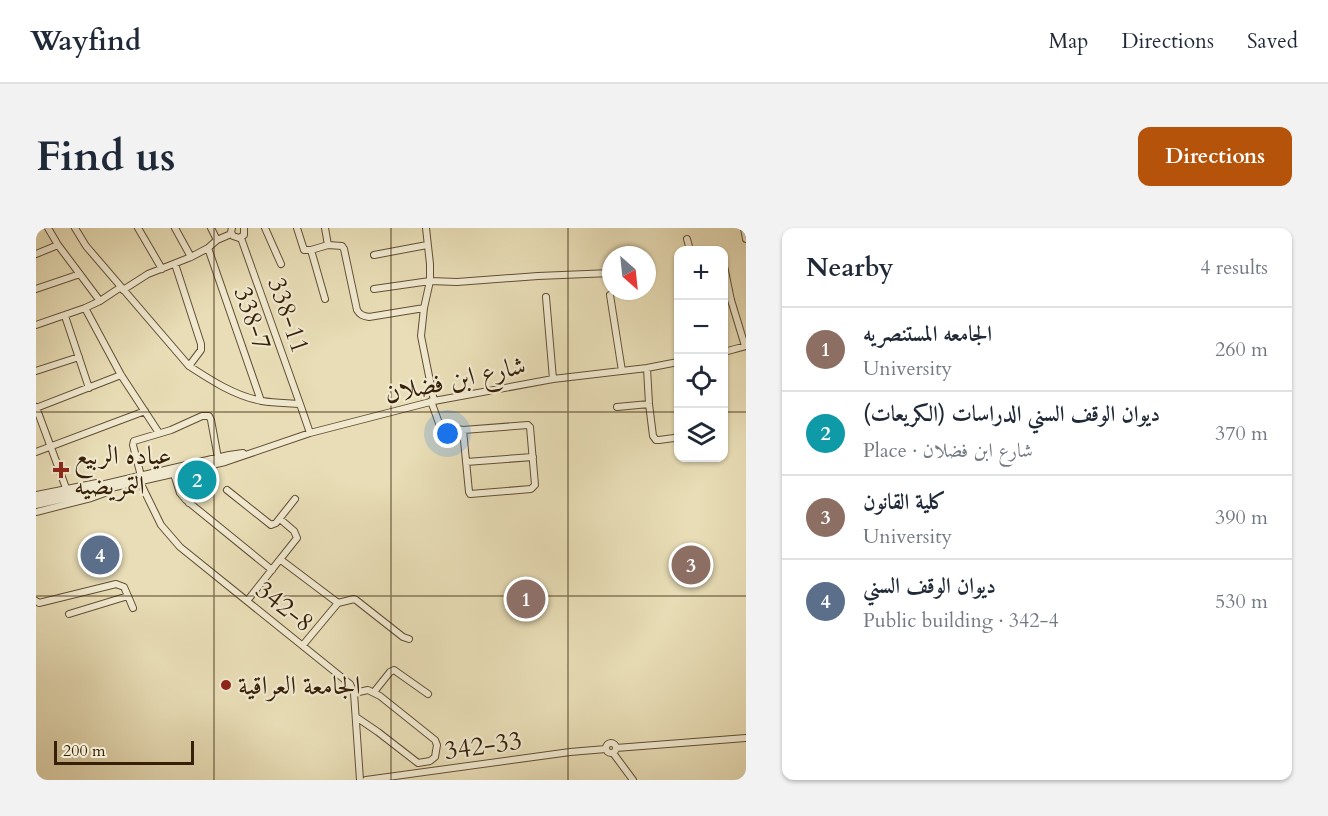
<!DOCTYPE html>
<html lang="en">
<head>
<meta charset="utf-8">
<style>
  :root { --surface:#fff; --page:#f2f2f3; --text:#1f2937; --muted:#747a83; --line:#e0e1e3; --accent:#b45309 }
  body { margin:0; font-family:Cardo,Amiri,serif; background:var(--page); color:var(--text) }
  .controls { position:absolute; right:18px; top:18px; display:grid; overflow:hidden; border-radius:12px; box-shadow:0 2px 4px #0004 }
  .controls button { width:54px; height:54px; display:grid; place-items:center; padding:0; border:0; border-bottom:2px solid var(--line); background:var(--surface); color:var(--text); font:30px sans-serif }
  .compass { position:absolute; left:566px; top:18px; width:54px; height:54px; border-radius:50%; background:var(--surface); box-shadow:0 2px 4px #0004; rotate:153deg }
  .scale { position:absolute; left:18px; bottom:15px; width:140px; box-sizing:border-box; padding-left:6px; border:3px solid #362008; border-top:0; font-size:16px; line-height:21px; white-space:nowrap; color:#362008; -webkit-text-stroke:4px #f0e9d0; paint-order:stroke }
  .you { position:absolute; left:412px; top:206px; width:21px; height:21px; margin:-15px; border:4px solid #fff; border-radius:50%; background:#1a73e8; box-shadow:0 0 0 9px #1a73e833 }
  .badge { display:grid; place-items:center; width:39px; height:39px; border-radius:50%; background:var(--accent); color:#fff; font-size:20px; font-weight:700 }
  .pin { position:absolute; translate:-50% -50%; border:3px solid #fff; box-shadow:0 2px 6px #0006 }
  .list { margin:0; padding:0; list-style:none }
  h2 { display:flex; justify-content:space-between; align-items:center; height:78px; margin:0; padding:0 24px; font-size:26px }
  h2 small { font-size:20px; font-weight:400; color:var(--muted) }
  .list li { display:grid; grid-template-columns:39px 1fr auto; gap:18px; align-items:center; box-sizing:border-box; height:84px; padding:0 24px; border-top:2px solid var(--line) }
  .list b { display:block; font-size:22px; white-space:nowrap }
  .list p { margin:0; font-size:20px; white-space:nowrap; color:var(--muted) }
  .list em { font-size:20px; font-style:normal; color:var(--muted) }
  .icon { flex:none; width:33px; height:33px; fill:none; stroke:currentColor; stroke-width:2; stroke-linecap:round; stroke-linejoin:round }
  .map { position:relative; flex:none; width:710px; height:552px; overflow:hidden; border-radius:12px }
  header { display:flex; align-items:center; gap:36px; box-sizing:border-box; height:84px; padding:0 30px; background:var(--surface); border-bottom:2px solid var(--line) }
  header strong { font-size:28px }
  nav { display:flex; gap:33px; margin-inline-start:auto; font-size:21px }
  .intro { display:flex; align-items:center; justify-content:space-between; box-sizing:border-box; height:144px; padding:0 36px }
  h1 { margin:0; font-size:42px }
  .button { padding:15px 27px; border-radius:12px; background:var(--accent); color:#fff; font-size:21px; font-weight:700 }
  main { display:flex; gap:36px; padding:0 36px }
  aside { flex:1; background:var(--surface); border-radius:12px; box-shadow:0 2px 4px #0004 }
  .map>svg:first-child { display:block }
  .lines { fill:none; stroke-linecap:round; stroke-linejoin:round }
  .minor-casing { stroke:#624f34; stroke-width:8 }
  .minor { stroke:#f0e9d0; stroke-width:6 }
  .grid { fill:none; stroke:#362008; stroke-width:1.5; stroke-opacity:0.55 }
  .poi-dot { fill:#8f2418; stroke:#f0e9d0; stroke-width:2 }
  .labels { text-anchor:middle; stroke-width:4.5; stroke-linejoin:round; paint-order:stroke }
  .street-label { font-size:26px; fill:#362008; stroke:#f0e9d0 }
  .poi-label { font-size:26px; fill:#362008; stroke:#f0e9d0; text-anchor:start }
</style>
</head>
<body>
<header>
<strong>Wayfind</strong>
<nav><a>Map</a><a>Directions</a><a>Saved</a></nav>
</header>
<div class="intro"><h1>Find us</h1><a class="button">Directions</a></div>
<main>
<div class="map">
<svg width="710" height="552" viewBox="0 0 710 552">
  <rect width="100%" height="100%" fill="#e8ddb6"/>
  <filter id="stains"><feTurbulence type="fractalNoise" baseFrequency=".00333" numOctaves="4"/><feColorMatrix values="0 0 0 0 .2 0 0 0 0 .09 0 0 0 0 .02 0 0 0 .5 -.17"/></filter>
  <radialGradient id="worn" r=".72"><stop offset=".6" stop-color="#630" stop-opacity="0"/><stop offset="1" stop-color="#630" stop-opacity=".3"/></radialGradient>
  <g class="lines">
    <defs>
      <path id="minor" d="M12,0l10,17 42,56
        M39,0l11,18 103,120c23,15 46,30 73,35 12,2 25,2 38,3l10,29
        M102,0l24,41
        M139,0l16,29
        M175,0l6,12
        M196,0l-1,4 2,4 6,2 5,-3v-7
        M229,0l16,36
        M261,0l7,22h7l14,49
        M289,0l3,17
        M390,0l4,36v17l-6,27 -3,28 13,65
        M708,0l2,11
        M205,10l59,166
        M651,11l3,11
        M172,20l53,153
        M275,22l17,-5 14,1 2,3 13,61c3,5 6,6 12,7l55,-9
        M0,26l22,-9
        M338,27l53,-10
        M139,36l26,80v6l-12,16
        M688,38l7,34 14,46
        M0,61l44,-15
        M338,61l56,-8 27,1 81,-6 73,-3
        M87,62l25,-16 43,-17 17,-9 9,-8 14,-6
        M574,67l12,76
        M510,69l7,82
        M49,80l36,67 38,58
        M29,88l24,72
        M0,97l49,-17 15,-7 21,-14
        M688,124l22,-6
        M611,140l2,36 4,32 3,4h3l15,-2
        M0,143l43,-14
        M395,173l9,25 23,4 65,-5 2,2 5,58 -4,4 -61,5 -1,-2 -6,-62
        M0,179l30,81
        M581,179l32,-3
        M0,180l85,-33
        M0,224l109,-41
        M430,234l67,-5
        M148,244l6,22 -1,9
        M138,246l6,19 6,7 86,70
        M105,248l-8,-31 1,-4 37,-11 31,-14h7l2,4 7,38
        M104,254l21,43 19,22 170,137 4,9 6,87
        M191,262l44,35 5,-2 19,-24
        M0,267l61,-12
        M0,272l193,-45 14,-2 2,2
        M0,277l189,-43 85,-29 124,-32 119,-22 94,-11 31,-6
        M0,284l55,-14 14,-5
        M245,332l57,43
        M0,373l3,2 77,-19 8,3 4,9
        M211,373l50,-63 -3,-7 -14,-12
        M33,386l59,-18 5,12
        M267,417l35,-42 16,-4 2,1 47,37 6,2
        M338,464l16,-20 4,-2 34,24
        M318,465l14,-3 12,6 55,44 2,5 -2,12 -5,4 -12,2 -40,-31 -22,-15
        M570 520a5 5 0 1 1 10 0a5 5 0 1 1-10 0Z
        M580,520l130,-10
        M577,525l20,27
        M330,552l204,-28 36,-3"/>
    </defs>
    <!-- minor casing -->
    <use href="#minor" class="minor-casing"/>
    <!-- minor -->
    <use href="#minor" class="minor"/>
  </g>
  <!-- grid -->
  <path class="grid" d="M178,0v552M355,0v552M532,0v552M0,184h642M688,184h22M0,368h710"/>
  <!-- markers -->
  <g class="poi-dot">
    <path d="M22 233h6v6h6v6h-6v6h-6v-6h-6v-6h6z"/>
    <circle cx="190" cy="457" r="6"/>
  </g>
  <g class="labels">
    <!-- street labels -->
    <g class="street-label">
      <text transform="translate(253 87) rotate(71)" y="9">338-11</text>
      <text transform="translate(217 90) rotate(71)" y="9">338-7</text>
      <text transform="translate(419 151) rotate(-12)" y="9">شارع ابن فضلان</text>
      <text transform="translate(249 378) rotate(38)" y="9">342-8</text>
      <text transform="translate(447 517) rotate(-8)" y="9">342-33</text>
    </g>
    <!-- poi labels -->
    <g class="poi-label">
      <text x="38" y="236">عياده الربيع<tspan x="38" dy="30">التمريضيه</tspan></text>
      <text x="202" y="466">الجامعة العراقية</text>
    </g>
  </g>
  <rect width="100%" height="100%" filter="url(#stains)"/>
  <rect width="100%" height="100%" fill="url(#worn)"/>
</svg>
<div class="controls">
<button>+</button>
<button>−</button>
<button><svg class="icon" aria-label="locate" viewBox="0 0 24 24"><circle cx="12" cy="12" r="6"/><path d="M12 2v4M12 18v4M2 12h4M18 12h4"/></svg></button>
<button><svg class="icon" aria-label="layers" viewBox="0 0 24 24"><path d="M12 4l9 5-9 5-9-5zM3 14l9 5 9-5"/></svg></button>
</div>
<svg class="compass" viewBox="-18 -18 36 36"><path d="M0-13l5 13h-10z" fill="#e53935"/><path d="M0 13l5-13h-10z" fill="#747a83"/></svg>
<div class="scale">200 m</div>
<div class="you"></div>
<div class="pin badge" style="left:490px;top:371px;background:#8d6e63">1</div>
<div class="pin badge" style="left:161px;top:252px;background:#0f9aa8">2</div>
<div class="pin badge" style="left:655px;top:337px;background:#8d6e63">3</div>
<div class="pin badge" style="left:64px;top:327px;background:#5c6f8a">4</div>
</div>
<aside>
<h2>Nearby<small>4 results</small></h2>
<ul class="list">
<li><span class="badge" style="background:#8d6e63">1</span><div><b>الجامعه المستنصريه</b><p>University</p></div><em>260 m</em></li>
<li><span class="badge" style="background:#0f9aa8">2</span><div><b>ديوان الوقف السني الدراسات (الكريعات)</b><p>Place · شارع ابن فضلان</p></div><em>370 m</em></li>
<li><span class="badge" style="background:#8d6e63">3</span><div><b>كلية القانون</b><p>University</p></div><em>390 m</em></li>
<li><span class="badge" style="background:#5c6f8a">4</span><div><b>ديوان الوقف السني</b><p>Public building · 342-4</p></div><em>530 m</em></li>
</ul>
</aside>
</main>
</body>
</html>
